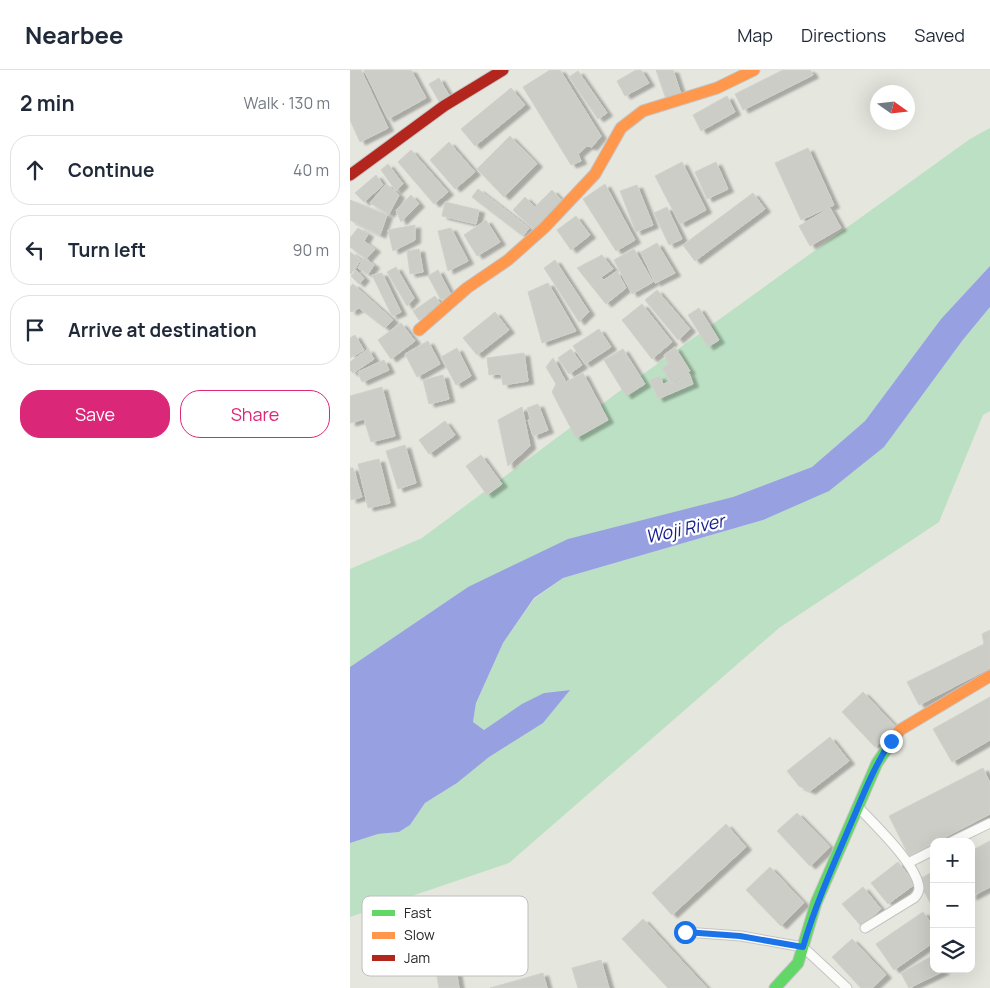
<!DOCTYPE html>
<html lang="en">
<head>
<meta charset="utf-8">
<style>
  :root { --surface:#fff; --page:#f6f6f7; --text:#1f2937; --muted:#747a83; --line:#e0e1e3; --accent:#db2777 }
  body { margin:0; font-family:Manrope,sans-serif; background:var(--page); color:var(--text) }
  .controls { position:absolute; right:15px; bottom:15px; display:grid; overflow:hidden; border-radius:10px; box-shadow:0 5px 20px #0002 }
  .controls button { width:45px; height:45px; display:grid; place-items:center; padding:0; border:0; border-bottom:1px solid var(--line); background:var(--surface); color:var(--text); font:25px sans-serif }
  .compass { position:absolute; left:520px; top:15px; width:45px; height:45px; border-radius:50%; background:var(--surface); box-shadow:0 5px 20px #0002; rotate:104deg }
  .stop { position:absolute; width:15px; height:15px; margin:-11px; border:4px solid #1a73e8; border-radius:50%; background:#fff }
  .stop.end { background:#1a73e8; border-color:#fff; box-shadow:0 1px 5px #0008 }
  .list { margin:0; padding:0; list-style:none }
  h2 { display:flex; justify-content:space-between; align-items:center; height:65px; margin:0; padding:0 20px; font-size:21px }
  h2 small { font-size:16px; font-weight:400; color:var(--muted) }
  .list li { display:grid; grid-template-columns:32px 1fr auto; gap:15px; align-items:center; box-sizing:border-box; height:70px; margin:0 10px 10px; padding:0 10px; border:1px solid var(--line); border-radius:20px }
  .list b { display:block; font-size:19px; white-space:nowrap }
  .list em { font-size:16px; font-style:normal; color:var(--muted) }
  .actions { display:flex; gap:10px; padding:15px 20px }
  .actions a { flex:1; padding:11px 0; border:1px solid var(--accent); border-radius:20px; text-align:center; font-size:18px; color:var(--accent) }
  .actions .main { background:var(--accent); color:#fff }
  .icon { flex:none; width:28px; height:28px; fill:none; stroke:currentColor; stroke-width:2; stroke-linecap:round; stroke-linejoin:round }
  .map { position:relative; flex:none; width:640px; height:918px; overflow:hidden }
  header { display:flex; align-items:center; gap:30px; box-sizing:border-box; height:70px; padding:0 25px; background:var(--surface); border-bottom:1px solid var(--line) }
  header strong { font-size:24px }
  nav { display:flex; gap:28px; margin-inline-start:auto; font-size:18px }
  main { display:flex }
  aside { flex:1; background:var(--surface) }
  .map>svg:first-child { display:block }
  .green { fill:#bce0c3 }
  .water { fill:#97a1e2 }
  .building { fill:#cccdc7; stroke:#d0d1ca; filter:url(#shadow) }
  .lines { fill:none; stroke-linecap:round; stroke-linejoin:round }
  .lane-casing { stroke:#c5c4c3; stroke-width:11 }
  .fast-casing { stroke:#c5c4c3; stroke-width:13 }
  .slow-casing { stroke:#c5c4c3; stroke-width:13 }
  .jam-casing { stroke:#c5c4c3; stroke-width:13 }
  .lane { stroke:#fbfbfa; stroke-width:9 }
  .fast { stroke:#63d668; stroke-width:11 }
  .slow { stroke:#ff974d; stroke-width:11 }
  .jam { stroke:#b3261e; stroke-width:11 }
  .route { stroke:#1a73e8; stroke-width:6 }
  .labels { text-anchor:middle; stroke-width:4.5; stroke-linejoin:round; paint-order:stroke }
  .water-label { font-size:18px; font-style:italic; fill:#171d8d; stroke:#fff }
  .key { fill:#fff; stroke:#bebebe; stroke-width:1 }
  .key-label { font-size:14px; fill:#282828 }
</style>
</head>
<body>
<header>
<strong>Nearbee</strong>
<nav><a>Map</a><a>Directions</a><a>Saved</a></nav>
</header>
<main>
<aside>
<h2>2 min<small>Walk · 130 m</small></h2>
<ul class="list">
<li><svg class="icon" aria-label="ahead" viewBox="0 0 24 24"><path d="M12 20V5M6 11l6-6 6 6"/></svg><div><b>Continue</b></div><em>40 m</em></li>
<li><svg class="icon" aria-label="left" viewBox="0 0 24 24"><path d="M17 20v-9H6M10 6l-5 5 5 5"/></svg><div><b>Turn left</b></div><em>90 m</em></li>
<li><svg class="icon" aria-label="arrive" viewBox="0 0 24 24"><path d="M6 21V4h12l-3 4 3 4H6"/></svg><div><b>Arrive at destination</b></div></li>
</ul>
<div class="actions"><a class="main">Save</a><a>Share</a></div>
</aside>
<div class="map">
<svg width="640" height="918" viewBox="0 0 640 918">
  <defs>
    <filter id="shadow"><feDropShadow dx="5.5" dy="3" stdDeviation="1" flood-color="#0004"/></filter>
  </defs>
  <rect width="100%" height="100%" fill="#e5e6de"/>
  <!-- green -->
  <path class="green" d="M640,58v138l-49,53 -76,102 -53,46 -79,30 -265,90 -118,80v-98l72,-31 199,-148 349,-251z
    M640,237v104l-7,4 -44,107 -160,106 -270,235 -159,54v-74l28,-9 21,-2 11,-7 15,-22 32,-20 112,-93 -25,3 -60,37 -11,-8 3,-19 27,-60 31,-44 29,-21 200,-58 199,-179z"/>
  <!-- water -->
  <path class="water" d="M640,196v41l-28,34 -78,106 -55,44 -66,29 -200,58 -29,20 -31,45 -27,60 -3,19 11,8 38,-26 22,-11 26,-3 -27,33 -54,34 -32,26 -32,20 -15,22 -11,7 -21,2 -28,9v-176l118,-80 100,-48 165,-42 79,-30 53,-46 76,-102z"/>
  <!-- building -->
  <path class="building" d="M0,0h11l27,58 -28,14 -10,-22z
    M14,0h47l15,28 -38,21z
    M200,0h10l41,66 -9,11 -5,-1 -9,8 3,7 -10,4 -48,-78z
    M286,0h5l8,13 -24,13 -8,-15z
    M306,0h17l8,24 -15,5z
    M433,0h27l3,5 -70,35 -8,-16z
    M228,1l29,42 -9,6 -29,-42z
    M89,8l11,19 -10,6 -11,-19z
    M161,18l14,17 -50,41 -14,-17z
    M377,26l8,16 -34,19 -8,-16z
    M160,66l27,28 -33,33 -27,-28z
    M99,72l26,30 -20,17 -25,-29z
    M458,78l26,57 -33,15 -26,-57z
    M61,80l37,42 -14,12 -36,-42z
    M332,92l24,48 -26,14 -25,-48z
    M366,92l12,27 -21,10 -12,-27z
    M38,94l15,20 -7,7 -15,-21z
    M26,105l7,10 -19,17 -9,-9z
    M36,114l13,11 -10,19 -19,-11z
    M255,114l30,56 -19,11 -33,-52z
    M287,115l16,40 -17,7 -16,-41z
    M128,119l51,39 -6,8 -51,-39z
    M202,120l12,13 -28,29 -23,-22 12,-13 10,10z
    M403,123l12,16 -70,52 -12,-16z
    M61,125l8,9 -18,18 -5,-12z
    M0,130l37,15 -7,20 -30,-15z
    M95,132l34,8 -3,14 -34,-8z
    M317,137l15,32 -13,6 -15,-32z
    M480,138l11,20 -31,18 -11,-20z
    M226,146l14,19 -19,15 -14,-20z
    M136,150l14,22 -23,14 -13,-21z
    M65,155v15l-22,11 -5,-21z
    M8,158l10,6 -4,7 11,8 -9,10 -16,-12v-9z
    M101,158l17,33 -20,10 -10,-40z
    M307,173l18,30 -20,10 -14,-31z
    M69,179l4,23 -13,2 -3,-23z
    M284,179l19,33 -21,12 -18,-34z
    M0,182l11,8 -10,14 -1,-1z
    M252,185l11,14 -12,8 3,3 13,-9 9,17 -20,16 -29,-36z
    M14,188l10,7 -6,9 -10,-6z
    M205,190l34,52 -10,10 -35,-54z
    M46,197l18,31 -7,8 -20,-34z
    M6,200l8,8 -5,6 -8,-8z
    M88,200l13,25 -10,5 -13,-24z
    M32,203l19,39 -9,4 -20,-41z
    M198,213l28,48 -34,12 -14,-51z
    M3,214l40,36 -8,8 -26,-20 -7,4 -2,-1v-24z
    M307,220l33,39 -12,11 -33,-40z
    M85,226l6,9 -22,15 -6,-9z
    M292,234l30,38 -20,17 -30,-39z
    M349,238l20,32 -11,7 -20,-32z
    M145,242l14,18 -32,25 -14,-17z
    M51,253l14,18 -24,18 -13,-19z
    M249,259l12,18 -26,17 -12,-18z
    M5,265l9,15 -14,8v-20z
    M78,271l12,23 -23,13 -12,-23z
    M325,277l15,24 -19,12 -9,-15 7,-4 -5,-9z
    M107,278l14,28 -15,9 -15,-28z
    M18,279l6,10 -21,14 -3,-3v-8z
    M221,279l11,16 -13,9 -11,-16z
    M273,279l22,35 -19,12 -22,-36z
    M174,283l4,28 -25,4 -2,-11 -12,1 -2,-17z
    M203,288l13,24 17,-9 25,47 -32,18 -24,-46 4,-8 -10,-17z
    M34,290l5,10 -27,12 -4,-10z
    M339,303l4,11 -35,15 -8,-19 10,-4 3,8 6,-2 3,2z
    M93,305l6,24 -20,5 -6,-24z
    M32,317l13,49 -24,6 -7,-23 -14,4v-27z
    M188,334l10,26 -15,6 -5,-16 3,-1 -4,-11z
    M172,337l8,39 -22,20 -10,-46z
    M95,351l10,14 -26,19 -10,-14z
    M55,375l11,38 -18,6 -12,-38z
    M131,385l21,29 -15,11 -21,-29z
    M29,389l11,44 -22,5 -10,-44z
    M0,398h3l9,29 -11,3z
    M640,560v38l-71,37 -12,-23 77,-38 -2,-10z
    M513,622l33,35 -21,20 -33,-35z
    M640,627v43l-38,22 -19,-33z
    M480,667l19,24 -39,30 -11,-5 -12,-15z
    M633,698l7,15v31l-81,42 -20,-40z
    M447,743l33,34 -20,19 -33,-35z
    M376,754l20,23 -74,68 -20,-22z
    M640,771v46l-19,10v-46z
    M548,792l17,22 -27,20 -17,-21z
    M420,797l34,36 -23,23 -35,-36z
    M584,801v39l-16,-30z
    M513,817l18,22 -20,17 -19,-22z
    M573,842l11,15v15l-40,28 -18,-26z
    M293,849l64,69h-39l-46,-49z
    M502,869l34,36 -14,13h-11l-29,-31z
    M102,875l7,43h-20l-7,-40z
    M584,885v14l10,2 -35,17 -8,-15z
    M251,890l8,28h-31l-6,-20z
    M193,903l4,15h-57z"/>
  <g class="lines">
    <defs>
      <path id="lane" d="M510,739c15,16 58,57 59,79 0,4 -2,7 -5,10l-49,30
        M601,772l39,-19
        M558,793l26,-13
        M335,862l56,4 62,11 44,41"/>
      <path id="fast" d="M425,918l23,-25 18,-60 61,-140 20,-29"/>
      <path id="slow" d="M69,260l48,-42 41,-28 36,-32 51,-54 26,-46 22,-17 74,-23 37,-18
        M547,664l3,-4 90,-54"/>
      <path id="jam" d="M0,105l94,-69 59,-36"/>
    </defs>
    <!-- lane casing -->
    <use href="#lane" class="lane-casing"/>
    <!-- fast casing -->
    <use href="#fast" class="fast-casing"/>
    <!-- slow casing -->
    <use href="#slow" class="slow-casing"/>
    <!-- jam casing -->
    <use href="#jam" class="jam-casing"/>
    <!-- lane -->
    <use href="#lane" class="lane"/>
    <!-- fast -->
    <use href="#fast" class="fast"/>
    <!-- slow -->
    <use href="#slow" class="slow"/>
    <!-- jam -->
    <use href="#jam" class="jam"/>
  </g>
  <g class="lines">
    <!-- route -->
    <path class="route" d="M335,862l55,4 63,11c12,-41 29,-79 46,-119 13,-30 24,-60 42,-87"/>
  </g>
  <g class="labels">
    <!-- water labels -->
    <g class="water-label">
      <text transform="translate(335 459) rotate(-12)" y="6">Woji River</text>
    </g>
  </g>
  <!-- legend -->
  <rect x="12" y="826" width="166" height="80" rx="8" class="key"/>
  <rect x="22" y="840" width="23" height="6" fill="#63d668"/>
  <rect x="22" y="862" width="23" height="7" fill="#ff974d"/>
  <rect x="22" y="885" width="23" height="6" fill="#b3261e"/>
  <g class="key-label">
    <text x="54" y="848">Fast</text>
    <text x="54" y="870">Slow</text>
    <text x="54" y="893">Jam</text>
  </g>
</svg>
<div class="controls">
<button>+</button>
<button>−</button>
<button><svg class="icon" aria-label="layers" viewBox="0 0 24 24"><path d="M12 4l9 5-9 5-9-5zM3 14l9 5 9-5"/></svg></button>
</div>
<svg class="compass" viewBox="-18 -18 36 36"><path d="M0-13l5 13h-10z" fill="#e53935"/><path d="M0 13l5-13h-10z" fill="#747a83"/></svg>
<div class="stop" style="left:335px;top:862px"></div>
<div class="stop end" style="left:541px;top:671px"></div>
</div>
</main>
</body>
</html>
